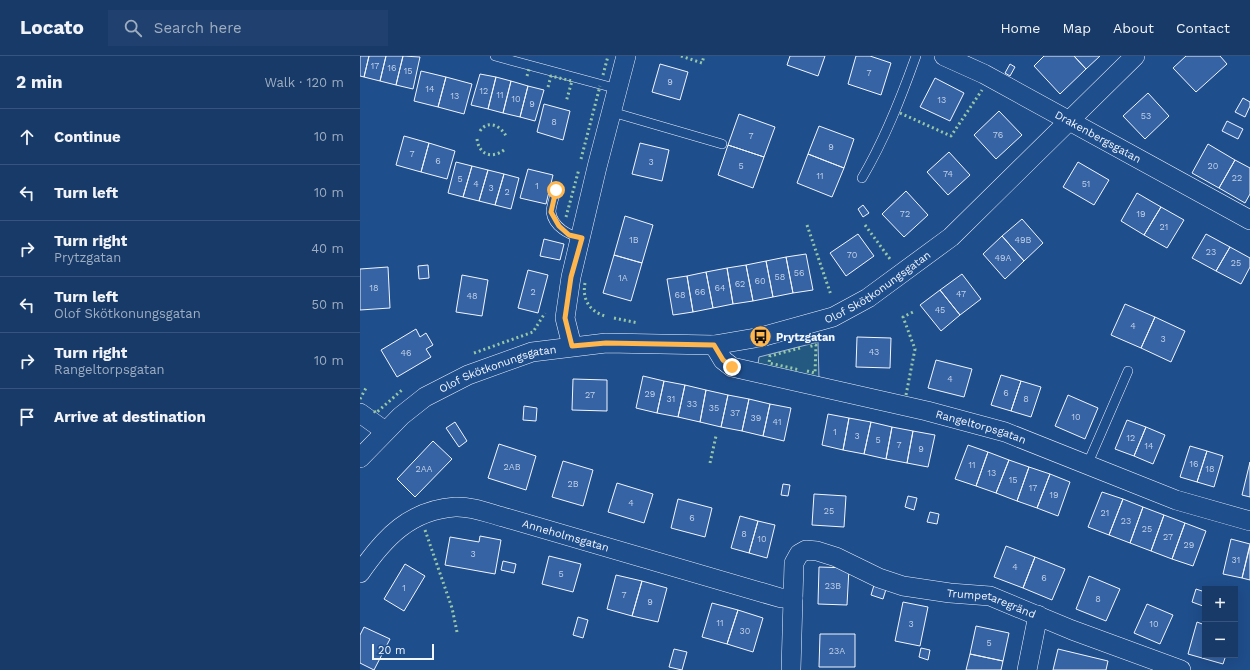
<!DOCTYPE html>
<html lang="en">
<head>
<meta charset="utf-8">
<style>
  :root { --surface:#173a69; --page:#20416f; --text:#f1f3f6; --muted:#9eadc0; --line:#36547d }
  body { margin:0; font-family:"Work Sans",sans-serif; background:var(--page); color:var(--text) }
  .controls { position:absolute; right:12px; bottom:12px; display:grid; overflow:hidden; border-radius:0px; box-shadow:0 4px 16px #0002 }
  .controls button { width:36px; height:36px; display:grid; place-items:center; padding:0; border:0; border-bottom:1px solid var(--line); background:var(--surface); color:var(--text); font:20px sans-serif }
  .scale { position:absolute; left:12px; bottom:10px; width:62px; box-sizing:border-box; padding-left:4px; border:2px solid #f2f6ff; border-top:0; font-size:11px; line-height:14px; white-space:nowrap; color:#f2f6ff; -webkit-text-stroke:3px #1f4e8c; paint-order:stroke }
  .stop { position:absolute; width:12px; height:12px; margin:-9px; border:3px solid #ffb74d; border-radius:50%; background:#fff }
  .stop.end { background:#ffb74d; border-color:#fff; box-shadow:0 1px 4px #0008 }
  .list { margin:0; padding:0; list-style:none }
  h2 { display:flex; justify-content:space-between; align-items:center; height:52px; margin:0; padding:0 16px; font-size:17px }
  h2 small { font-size:13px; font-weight:400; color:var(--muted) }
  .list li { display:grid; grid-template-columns:26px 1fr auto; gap:12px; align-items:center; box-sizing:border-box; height:56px; padding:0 16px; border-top:1px solid var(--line) }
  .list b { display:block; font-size:15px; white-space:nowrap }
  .list p { margin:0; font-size:13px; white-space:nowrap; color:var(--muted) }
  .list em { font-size:13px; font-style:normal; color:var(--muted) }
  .icon { flex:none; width:22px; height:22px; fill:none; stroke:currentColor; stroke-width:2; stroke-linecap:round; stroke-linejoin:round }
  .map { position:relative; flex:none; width:890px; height:614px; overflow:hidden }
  header { display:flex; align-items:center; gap:24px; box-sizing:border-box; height:56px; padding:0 20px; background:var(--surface); border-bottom:1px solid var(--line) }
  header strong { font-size:19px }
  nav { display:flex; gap:22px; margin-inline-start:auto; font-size:14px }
  .search { width:280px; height:36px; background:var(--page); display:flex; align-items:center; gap:10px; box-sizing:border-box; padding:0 14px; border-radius:0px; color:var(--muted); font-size:15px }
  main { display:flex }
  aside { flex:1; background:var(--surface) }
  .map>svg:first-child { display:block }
  .green { fill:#245a82; stroke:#a8bbd7 }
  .building { fill:#3563a3; stroke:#f2f6ff }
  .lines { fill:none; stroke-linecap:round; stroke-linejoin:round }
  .service-casing { stroke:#f2f6ff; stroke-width:10 }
  .minor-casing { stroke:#f2f6ff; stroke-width:20 }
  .service { stroke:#1f4e8c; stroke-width:9 }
  .minor { stroke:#1f4e8c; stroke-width:19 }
  .hedge { stroke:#97c8a6; stroke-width:3; stroke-dasharray:2 3; stroke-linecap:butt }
  .route { stroke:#ffb74d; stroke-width:5 }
  .labels { text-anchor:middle; stroke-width:3; stroke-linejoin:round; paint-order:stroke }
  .number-label { font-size:9px; fill:#c3d1e8 }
  .street-label { font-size:11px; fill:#f2f6ff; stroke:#1f4e8c }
  .poi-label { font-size:11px; font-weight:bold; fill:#f2f6ff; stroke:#1f4e8c; text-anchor:start }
</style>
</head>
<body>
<header>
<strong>Locato</strong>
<div class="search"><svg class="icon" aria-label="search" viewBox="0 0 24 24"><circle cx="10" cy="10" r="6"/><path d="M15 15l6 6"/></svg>Search here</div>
<nav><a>Home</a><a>Map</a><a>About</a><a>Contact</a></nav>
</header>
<main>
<aside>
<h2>2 min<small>Walk · 120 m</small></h2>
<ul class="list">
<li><svg class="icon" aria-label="ahead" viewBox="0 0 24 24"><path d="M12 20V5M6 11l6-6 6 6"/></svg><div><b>Continue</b></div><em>10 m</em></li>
<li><svg class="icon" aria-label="left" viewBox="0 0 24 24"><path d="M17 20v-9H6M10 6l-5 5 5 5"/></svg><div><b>Turn left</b></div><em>10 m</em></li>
<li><svg class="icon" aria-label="right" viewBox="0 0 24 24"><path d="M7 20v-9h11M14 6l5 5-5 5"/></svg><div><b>Turn right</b><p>Prytzgatan</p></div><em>40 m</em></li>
<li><svg class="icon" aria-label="left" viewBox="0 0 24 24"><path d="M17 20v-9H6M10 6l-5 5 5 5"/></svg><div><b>Turn left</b><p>Olof Skötkonungsgatan</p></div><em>50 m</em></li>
<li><svg class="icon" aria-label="right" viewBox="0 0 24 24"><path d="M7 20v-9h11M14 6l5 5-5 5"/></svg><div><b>Turn right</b><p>Rangeltorpsgatan</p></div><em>10 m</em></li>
<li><svg class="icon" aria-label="arrive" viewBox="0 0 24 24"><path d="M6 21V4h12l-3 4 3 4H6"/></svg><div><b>Arrive at destination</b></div></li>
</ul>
</aside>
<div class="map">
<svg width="890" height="614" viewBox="0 0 890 614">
  <rect width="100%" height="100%" fill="#1f4e8c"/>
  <!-- green -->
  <path class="green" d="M458,286l1,37 -61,-15 1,-7z"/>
  <!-- building -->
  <path class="building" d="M0,0h9l-5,21 -4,-1z
    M9,0h17l-6,25 -16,-4z
    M26,0h17l-7,29 -16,-4z
    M43,0l17,1 -7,32 -17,-4z
    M430,0h35l-7,20 -31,-11z
    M496,0h14l21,7 -10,32 -33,-11z
    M684,0h30l12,13 -26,25 -26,-28z
    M714,0h26l-14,13z
    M826,0h34l7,8 -31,28 -23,-24z
    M300,8l28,8 -8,28 -28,-8z
    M650,8l5,3 -5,9 -5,-3z
    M61,15l25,6 -8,30 -24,-6z
    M120,18l16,3 -8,32 -17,-4z
    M86,21l26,7 -8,30 -26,-7z
    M136,21l15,4 -8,32 -15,-4z
    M575,22l29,15 -14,28 -30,-14z
    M151,25l17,5 -8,31 -17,-4z
    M168,30l16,4 -9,31 -15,-4z
    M788,37l21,23 -24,23 -22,-23z
    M883,42l7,4v4l-5,11 -10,-5z
    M184,48l26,7 -7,29 -26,-8z
    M639,55l23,24 -26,24 -22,-24z
    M379,58l36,13 -11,30 -36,-12z
    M867,65l16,8 -5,10 -16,-8z
    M459,70l35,13 -10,29 -36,-14z
    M44,80l25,7 -8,29 -25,-7z
    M69,87l26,8 -8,28 -26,-7z
    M280,87l29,7 -7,31 -30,-7z
    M848,88l27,16 -16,28 -27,-15z
    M368,89l36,12 -11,31 -35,-13z
    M589,96l21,23 -22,20 -21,-23z
    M448,98l36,14 -12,29 -35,-14z
    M875,104l15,8v26l-5,9 -26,-15z
    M96,106l16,4 -9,31 -15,-4z
    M718,106l31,18 -15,25 -31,-18z
    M112,110l16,4 -9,31 -16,-4z
    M168,113l25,6 -7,29 -26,-6z
    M128,114l16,4 -9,31 -16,-4z
    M144,118l15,4 -8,31 -16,-4z
    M546,135l22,24 -24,22 -22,-23z
    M777,137l24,14 -17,28 -23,-14z
    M503,149l6,8 -6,4 -5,-8z
    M801,151l23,13 -17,28 -23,-13z
    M265,160l28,9 -11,38 -28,-8z
    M662,163l21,24 -19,18 -22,-25z
    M498,178l16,22 -28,20 -16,-23z
    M846,178l24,13 -14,24 -24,-13z
    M642,180l22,25 -19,18 -22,-25z
    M184,183l20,5 -4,16 -20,-4z
    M870,191l20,11v9l-9,17 -25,-13z
    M446,198l7,36 -20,3 -7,-36z
    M254,199l28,8 -11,38 -28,-8z
    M426,201l7,36 -20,4 -7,-36z
    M406,205l7,36 -20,4 -7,-36z
    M68,209l1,13 -10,1 -1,-13z
    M386,209l7,36 -20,3 -6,-36z
    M28,211l2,41 -30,2v-41z
    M367,212l6,36 -20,4 -7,-36z
    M168,214l20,5 -10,38 -20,-5z
    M346,216l7,36 -20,4 -6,-36z
    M602,218l19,25 -21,16 -20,-25z
    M102,219l26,5 -6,36 -26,-4z
    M327,220l6,36 -20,3 -6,-36z
    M580,234l20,25 -19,16 -21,-26z
    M765,248l30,13 -14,31 -30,-13z
    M795,261l30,14 -14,31 -30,-14z
    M56,273l4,8 6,-4 7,12 -7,4 5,8 -34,20 -16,-27z
    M497,281l34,1 -1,30 -34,-1z
    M576,304l36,9 -8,28 -36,-9z
    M641,319l20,6 -10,30 -20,-6z
    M283,320l21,5 -7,32 -21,-5z
    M213,323l34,1v31l-35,-1z
    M304,325l21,4 -7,32 -21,-4z
    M661,325l20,6 -10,30 -20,-6z
    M325,329l21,5 -6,32 -22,-5z
    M346,334l22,5 -7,32 -21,-5z
    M368,339l21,4 -7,32 -21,-4z
    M708,339l30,13 -13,31 -30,-13z
    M389,343l21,5 -7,32 -21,-5z
    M410,348l21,4 -7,33 -21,-5z
    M164,350l13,2 -1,13 -13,-1z
    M468,358l21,4 -6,32 -21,-5z
    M489,362l22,4 -7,32 -21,-4z
    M767,364l19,7 -12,29 -19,-7z
    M95,366l12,19 -8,6 -13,-19z
    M511,366l21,5 -6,32 -22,-5z
    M532,371l21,4 -6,32 -21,-4z
    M786,371l19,8 -12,29 -19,-8z
    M553,375l22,4 -7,32 -21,-4z
    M73,385l19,18 -37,38 -18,-18z
    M139,388l37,12 -10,34 -38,-12z
    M608,389l20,7 -12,34 -21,-7z
    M830,390l17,5 -10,31 -17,-5z
    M847,395l16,5 -9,31 -17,-5z
    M628,396l21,8 -13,33 -20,-7z
    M649,404l20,7 -12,34 -21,-8z
    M203,405l30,9 -10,36 -31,-9z
    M890,406v35l-8,-2z
    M669,411l21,7 -13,34 -20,-7z
    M690,418l20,8 -12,34 -21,-8z
    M257,427l36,11 -9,29 -36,-11z
    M423,428l7,1 -2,11 -7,-1z
    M742,436l21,7 -14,36 -21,-8z
    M454,438l32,2 -2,31 -32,-2z
    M548,440l9,2 -3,12 -9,-3z
    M318,443l34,9 -7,29 -34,-9z
    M763,443l20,8 -13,36 -21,-8z
    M783,451l21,8 -13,36 -21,-8z
    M570,456l9,2 -2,10 -10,-2z
    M804,459l21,8 -13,36 -21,-8z
    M380,460l18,5 -9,32 -18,-5z
    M398,465l17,4 -8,33 -18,-5z
    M825,467l21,8 -13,35 -21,-7z
    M120,480l21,4 -6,34 -50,-9 5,-28 29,5z
    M871,483l19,5 -8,34 -19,-4z
    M646,490l29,11 -12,31 -29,-11z
    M890,490v34l-8,-2z
    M189,500l32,8 -8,28 -31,-8z
    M675,501l30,12 -13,31 -29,-12z
    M143,505l13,3 -2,9 -13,-3z
    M45,508l20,12 -21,35 -20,-12z
    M459,511l30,1 -2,37 -29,-1z
    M256,519l26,6 -10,35 -25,-7z
    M729,520l31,13 -14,32 -30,-12z
    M282,525l25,7 -9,34 -26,-6z
    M515,526l12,4 -4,13 -12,-4z
    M836,533l9,3 -2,14 -11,-4z
    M543,546l25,5 -8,39 -25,-5z
    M352,547l26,7 -11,34 -25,-7z
    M787,548l26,11 -13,29 -26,-11z
    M378,554l25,8 -10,34 -26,-8z
    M218,561l10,3 -5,18 -10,-3z
    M837,566l8,3v30h21l-3,9 -35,-10z
    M616,570l33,7 -6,28 -33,-7z
    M4,571l26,12 -16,31 -14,-7v-28z
    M460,578h35v33h-36z
    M561,592l9,2 -2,10 -9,-3z
    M314,593l13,3 -5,18 -13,-3z
    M698,593l50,12 -2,9h-53z
    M610,598l33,7 -2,9h-35z"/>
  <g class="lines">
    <defs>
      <path id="service" d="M135,0l123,33
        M252,56l110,32
        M502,122c23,-39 39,-80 54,-122
        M196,134c-1,6 -5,16 -5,22 2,15 18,23 30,26
        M728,407l40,-92"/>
      <g id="minor">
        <path id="s1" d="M584,0l40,18 266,146"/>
        <path id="s2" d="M354,289l9,15 9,7 195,44 78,21 171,68 74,21"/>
        <path d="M212,290l-7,-28 6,-41 26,-110 29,-111"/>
        <path d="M0,357l25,18"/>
        <path id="s3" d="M0,402l41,-42 24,-19 43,-22 64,-23 74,-9 108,2 47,-8 72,-20 35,-19 83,-61 184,-181"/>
        <path id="s4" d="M0,517c24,-35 50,-63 95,-66 16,-1 33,6 48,10l278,81h12"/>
        <path id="s5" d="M431,614l3,-107 5,-9 7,-4 11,1 19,6 43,21 24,8 47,7 40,3 82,34 109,40"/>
        <path d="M667,614l11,-55"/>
      </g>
    </defs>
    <!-- service casing -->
    <use href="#service" class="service-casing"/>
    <!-- minor casing -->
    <use href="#minor" class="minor-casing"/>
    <!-- service -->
    <use href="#service" class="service"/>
    <!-- minor -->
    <use href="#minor" class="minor"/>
    <!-- hedge -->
    <path class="hedge" d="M321,0l21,7 2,-7
      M243,19l5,-19
      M167,20l2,-7 2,1
      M188,31l3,-11 21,5 -6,21
      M540,57l51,23 31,-46
      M120,75c8,-12 22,-5 27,7
      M117,83c2,16 15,20 27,11
      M221,103l19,-73
      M206,161l13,-48
      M447,169l24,70
      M505,169l25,34
      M225,227c-3,16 4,28 20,33
      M254,262l24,5
      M440,292l-30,8 -1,7 31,7
      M114,297l59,-21 12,-19
      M447,315l8,2 1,-28 -8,2
      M546,339l9,-46 -12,-32 10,-5
      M0,343l7,-13
      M14,355l2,2 27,-24
      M350,407l6,-27
      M65,474l27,78 5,24"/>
  </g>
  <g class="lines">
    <!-- route -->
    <path class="route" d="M196,134l-5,22 8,14 10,9 13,3 -11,39 -6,41 7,28 34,-3 108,2 9,15 9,7"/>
  </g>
  <!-- icons -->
  <defs>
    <symbol id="bus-disc" viewBox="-11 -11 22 22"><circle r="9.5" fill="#ffb74d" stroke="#1f4e8c"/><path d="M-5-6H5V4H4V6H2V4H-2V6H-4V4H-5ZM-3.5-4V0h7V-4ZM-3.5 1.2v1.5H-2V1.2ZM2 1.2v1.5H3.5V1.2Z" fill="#111"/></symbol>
  </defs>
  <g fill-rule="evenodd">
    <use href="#bus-disc" x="388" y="268" width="25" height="25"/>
  </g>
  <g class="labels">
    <!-- number labels -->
    <g class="number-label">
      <text x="15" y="13">17</text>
      <text x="32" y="15">16</text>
      <text x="48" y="18">15</text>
      <text x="509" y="20">7</text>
      <text x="310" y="29">9</text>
      <text x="70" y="36">14</text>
      <text x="124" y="38">12</text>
      <text x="140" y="42">11</text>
      <text x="95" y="43">13</text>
      <text x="156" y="46">10</text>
      <text x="582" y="47">13</text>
      <text x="172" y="51">9</text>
      <text x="786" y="63">53</text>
      <text x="194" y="69">8</text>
      <text x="638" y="82">76</text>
      <text x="391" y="83">7</text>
      <text x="471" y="94">9</text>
      <text x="52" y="101">7</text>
      <text x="78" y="108">6</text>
      <text x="291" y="109">3</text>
      <text x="381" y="113">5</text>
      <text x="853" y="113">20</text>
      <text x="588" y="121">74</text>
      <text x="460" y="123">11</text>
      <text x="877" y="125">22</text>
      <text x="100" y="126">5</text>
      <text x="116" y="131">4</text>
      <text x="726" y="131">51</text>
      <text x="177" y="133">1</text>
      <text x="131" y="135">3</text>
      <text x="147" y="139">2</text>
      <text x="545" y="161">72</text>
      <text x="781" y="161">19</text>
      <text x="804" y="174">21</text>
      <text x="274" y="187">1B</text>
      <text x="663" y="187">49B</text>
      <text x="851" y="199">23</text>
      <text x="492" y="202">70</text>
      <text x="643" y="205">49A</text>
      <text x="876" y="210">25</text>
      <text x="439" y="220">56</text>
      <text x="420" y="224">58</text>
      <text x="263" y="225">1A</text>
      <text x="400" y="228">60</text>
      <text x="380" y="231">62</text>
      <text x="14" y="235">18</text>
      <text x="360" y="235">64</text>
      <text x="173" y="239">2</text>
      <text x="340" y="239">66</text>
      <text x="601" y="241">47</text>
      <text x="320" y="242">68</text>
      <text x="112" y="243">48</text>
      <text x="580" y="257">45</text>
      <text x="773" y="273">4</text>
      <text x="803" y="286">3</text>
      <text x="514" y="299">43</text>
      <text x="46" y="300">46</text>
      <text x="590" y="326">4</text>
      <text x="646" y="340">6</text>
      <text x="290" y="341">29</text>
      <text x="230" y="342">27</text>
      <text x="311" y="346">31</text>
      <text x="666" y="346">8</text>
      <text x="332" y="351">33</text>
      <text x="354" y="355">35</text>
      <text x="375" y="360">37</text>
      <text x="716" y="364">10</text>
      <text x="396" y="365">39</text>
      <text x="417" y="369">41</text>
      <text x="475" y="379">1</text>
      <text x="497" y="383">3</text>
      <text x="771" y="385">12</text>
      <text x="518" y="387">5</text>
      <text x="539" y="392">7</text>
      <text x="789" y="393">14</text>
      <text x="561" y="396">9</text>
      <text x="834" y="411">16</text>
      <text x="612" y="412">11</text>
      <text x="152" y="414">2AB</text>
      <text x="64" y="416">2AA</text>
      <text x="850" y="416">18</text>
      <text x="632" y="420">13</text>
      <text x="653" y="427">15</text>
      <text x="213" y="431">2B</text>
      <text x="673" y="435">17</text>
      <text x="694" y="442">19</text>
      <text x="271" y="450">4</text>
      <text x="469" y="458">25</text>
      <text x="745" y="460">21</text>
      <text x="332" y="465">6</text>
      <text x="766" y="468">23</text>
      <text x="787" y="476">25</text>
      <text x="384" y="481">8</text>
      <text x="808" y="484">27</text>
      <text x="402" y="486">10</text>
      <text x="829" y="492">29</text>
      <text x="113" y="501">3</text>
      <text x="876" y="507">31</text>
      <text x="655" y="514">4</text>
      <text x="201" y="521">5</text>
      <text x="684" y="525">6</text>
      <text x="473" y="533">23B</text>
      <text x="44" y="535">1</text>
      <text x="264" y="542">7</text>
      <text x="738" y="546">8</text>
      <text x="290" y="549">9</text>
      <text x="360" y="570">11</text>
      <text x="551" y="571">3</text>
      <text x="794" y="571">10</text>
      <text x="385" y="578">30</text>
      <text x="629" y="590">5</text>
      <text x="477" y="598">23A</text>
    </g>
    <!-- street labels -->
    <g class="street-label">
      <text dy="4" stroke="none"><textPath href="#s1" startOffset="174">Drakenbergsgatan</textPath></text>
      <text dy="4" stroke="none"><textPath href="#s3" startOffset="564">Olof Skötkonungsgatan</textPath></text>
      <text dy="4" stroke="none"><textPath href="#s3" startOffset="168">Olof Skötkonungsgatan</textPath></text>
      <text dy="4" stroke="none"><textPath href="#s2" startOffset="285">Rangeltorpsgatan</textPath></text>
      <text dy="4" stroke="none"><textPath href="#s4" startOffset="235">Anneholmsgatan</textPath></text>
      <text dy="4" stroke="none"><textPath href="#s5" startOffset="320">Trumpetaregränd</textPath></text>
    </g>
    <!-- poi labels -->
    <g class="poi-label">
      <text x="416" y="285">Prytzgatan</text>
    </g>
  </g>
</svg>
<div class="controls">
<button>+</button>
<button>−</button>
</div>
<div class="scale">20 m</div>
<div class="stop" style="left:196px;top:134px"></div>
<div class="stop end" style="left:372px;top:311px"></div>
</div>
</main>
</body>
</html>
